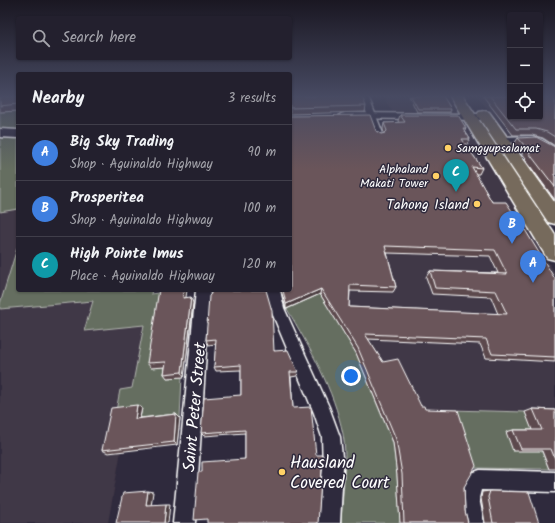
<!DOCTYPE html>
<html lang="en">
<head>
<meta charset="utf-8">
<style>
  :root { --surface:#23202e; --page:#2b2836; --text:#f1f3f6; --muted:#a3a3aa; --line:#403e4a; --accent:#0b8043 }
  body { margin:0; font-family:Kalam,sans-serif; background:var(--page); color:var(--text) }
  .controls { position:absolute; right:12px; top:12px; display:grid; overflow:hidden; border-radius:4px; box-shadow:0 1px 3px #0004 }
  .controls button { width:36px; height:36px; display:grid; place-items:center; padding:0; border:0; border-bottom:1px solid var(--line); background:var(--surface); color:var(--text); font:20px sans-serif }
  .you { position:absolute; left:351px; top:376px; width:14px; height:14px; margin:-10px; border:3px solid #fff; border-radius:50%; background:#1a73e8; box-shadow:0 0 0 6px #1a73e833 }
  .badge { display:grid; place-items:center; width:26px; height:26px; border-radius:50%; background:var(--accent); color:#fff; font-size:13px; font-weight:700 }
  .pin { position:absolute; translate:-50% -33px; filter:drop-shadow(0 1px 2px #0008) }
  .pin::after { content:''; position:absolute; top:21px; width:14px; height:12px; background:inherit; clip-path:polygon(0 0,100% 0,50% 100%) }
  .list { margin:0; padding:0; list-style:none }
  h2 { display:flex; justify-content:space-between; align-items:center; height:52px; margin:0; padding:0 16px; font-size:17px }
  h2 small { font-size:13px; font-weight:400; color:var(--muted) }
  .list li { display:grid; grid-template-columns:26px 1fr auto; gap:12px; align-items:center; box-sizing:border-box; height:56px; padding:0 16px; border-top:1px solid var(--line) }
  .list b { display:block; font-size:15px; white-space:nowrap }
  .list p { margin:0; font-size:13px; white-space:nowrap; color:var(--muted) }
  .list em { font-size:13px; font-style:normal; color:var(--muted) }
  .icon { flex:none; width:22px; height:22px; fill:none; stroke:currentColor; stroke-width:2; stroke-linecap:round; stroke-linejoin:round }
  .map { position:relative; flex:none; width:555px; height:523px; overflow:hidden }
  .search { position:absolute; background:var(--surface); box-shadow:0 1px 3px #0004; left:16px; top:16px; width:276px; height:44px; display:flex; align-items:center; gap:10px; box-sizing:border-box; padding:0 14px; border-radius:4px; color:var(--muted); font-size:15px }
  .panel { position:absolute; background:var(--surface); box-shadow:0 1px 3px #0004; left:16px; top:72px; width:276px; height:220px; border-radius:4px }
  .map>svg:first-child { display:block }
  .built { fill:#413746 }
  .green { fill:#656e61; stroke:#b2b6b0 }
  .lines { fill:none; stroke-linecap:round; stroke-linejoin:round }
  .street-casing { stroke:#fff; stroke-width:3 }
  .secondary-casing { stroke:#fff; stroke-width:3 }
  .highway-casing { stroke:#fff; stroke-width:3 }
  .street { fill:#2f2a3d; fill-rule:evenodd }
  .secondary { fill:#2f2a3d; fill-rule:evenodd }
  .highway { fill:#766a5c; fill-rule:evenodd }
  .wall { fill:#5c494d; stroke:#fff; fill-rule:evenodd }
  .shaded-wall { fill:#4b3c3f; stroke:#fff }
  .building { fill:#6b555a; stroke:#fff; fill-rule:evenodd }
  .poi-dot { fill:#ffd166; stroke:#2f2a3d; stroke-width:1.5 }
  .labels { text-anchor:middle; stroke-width:3; stroke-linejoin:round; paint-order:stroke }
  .far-poi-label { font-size:12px; fill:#fff; stroke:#2f2a3d; text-anchor:start }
  .poi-label { font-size:14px; fill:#fff; stroke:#2f2a3d; text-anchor:end }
  .near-street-label { font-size:17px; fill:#fff; stroke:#2f2a3d }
  .near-poi-label { font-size:17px; fill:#fff; stroke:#2f2a3d; text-anchor:start }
</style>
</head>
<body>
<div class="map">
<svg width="555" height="523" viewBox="0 0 555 523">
  <rect width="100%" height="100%" fill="#2f2a3d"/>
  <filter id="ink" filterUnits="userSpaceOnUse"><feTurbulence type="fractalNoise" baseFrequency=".025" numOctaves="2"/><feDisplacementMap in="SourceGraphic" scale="8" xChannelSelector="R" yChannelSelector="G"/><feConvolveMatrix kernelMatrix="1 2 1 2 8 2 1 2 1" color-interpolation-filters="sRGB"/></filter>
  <g filter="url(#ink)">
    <!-- built -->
    <path class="built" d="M386,96h62l10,17 -65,-1 -7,-10z
      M477,96h33v21h30l15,17 -48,3 -18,-24h2z
      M397,119l65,1 93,153v140l-176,-5 -23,-55 -22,-36 80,-173z
      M0,138h18v152h134l-1,4 13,-2 -19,33 -13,64 -12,1 -12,62 13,-1 -13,72h-108z"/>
    <!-- green -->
    <path class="green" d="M18,111v19l-18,-1v-17z
      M0,138h18v71l-18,3z
      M18,245v45h134l-1,4 13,-2 -13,76 18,-2 -2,12 15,-1 -2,41 -41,4 -23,-11 4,-21 12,-2 12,-63 -60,6 9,-30 -93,8v-5z
      M320,294l36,59 37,90 4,33 3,47h-59c1,-25 7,-65 2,-89 -9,-44 -33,-86 -56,-125z
      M451,410l74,2 24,57 -80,-1z"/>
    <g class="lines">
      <defs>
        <path id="street" d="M360,96h8l16,40 -1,2 -3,1 -4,-3z
          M532,136l10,3 13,8v7l-23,-12 -31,1 -4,-3 4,-3z
          M196,290h14l-15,233h-22z
          M266,290h14l4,18 45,99 11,30 3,30 -3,56h-22l5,-56 -1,-30 -8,-24 -44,-105z
          M480,470l75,2v20l-74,-2 -2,8 5,25h-22c-2,-14 -9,-39 6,-48 4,-2 8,-4 12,-5z"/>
        <path id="secondary" d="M345,113l140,1 4,1 2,2 -2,2 -4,1 -144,-2 -2,-2 2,-2z
          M0,129l18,1v8l-18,-1z"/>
        <path id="highway" d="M450,96h13l92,139v25l-8,-2z
          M484,111l5,1 66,91v21l-7,-2 -71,-107 2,-3z"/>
      </defs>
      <!-- street casing -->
      <use href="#street" class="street-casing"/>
      <!-- secondary casing -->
      <use href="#secondary" class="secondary-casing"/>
      <!-- highway casing -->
      <use href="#highway" class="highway-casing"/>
      <!-- street -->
      <use href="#street" class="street"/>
      <!-- secondary -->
      <use href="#secondary" class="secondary"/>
      <!-- highway -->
      <use href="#highway" class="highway"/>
    </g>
    <!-- wall -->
    <path class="wall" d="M18,96v15l-18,1v-15z
      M290,96l76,10 -1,6 -75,2z
      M409,96h34l8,13 -1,3h-33z
      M483,96h72v50l-12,-8 -11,-3h-19z
      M400,115l66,13 -1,3 5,8 -3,6h-1l16,23 -3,6h-4l17,28 63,77v83l-69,-4 -6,-14 -112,-5 15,23 38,44 4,3 39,78 1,24 3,12h-68l-3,-47 -4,-34 -37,-89 -36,-59 -34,15 -5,-19h9l86,-159 5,3h3l-1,-5 1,-6h15l-1,-2zM387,253l103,3 8,17 -68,-2 -4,6 6,17 59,3 7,17 -149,-7 1,-16 43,1 3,-5z
      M518,138l37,9v53l-30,-41 1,-1 -12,-14z
      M211,294l87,78 -1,4 -6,1 2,31 -86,111 -5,-47 43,-13v-26l-41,3 -3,-3 40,-38v-25l-25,1 -2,-4 2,-23 -8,1 -2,-5z
      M186,298l7,5 -9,74 -17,1 -3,-4 1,-7 -14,1 -4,-5z
      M137,405l5,3 -2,10 36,-4 4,4 -3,27 -69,8 -6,-3z
      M533,409l22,1v59h-6l-7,-18h-29l-7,-19 7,-2h19l-7,-18z
      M490,491l49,32h-54l-4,-25 1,-6z"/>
    <!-- shaded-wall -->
    <path class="shaded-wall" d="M321,289l-1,5 -34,15v-5z
      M184,290h3l-2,14 -2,-6z
      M191,297l2,6 -9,74 -2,-5z
      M137,405l5,3 -3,14 -4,-3z
      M176,414l4,4 -3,27 -3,-3z
      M148,491l5,1 -2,14 -5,-1z
      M166,504h4l-2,19h-4z"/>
    <!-- building -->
    <path class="building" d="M10,96h8v8l-18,2v-9z
      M290,96h72l4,10 -76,2z
      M411,96h32l8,13h-33z
      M490,96h20v21h30v-21h15v41l-8,-5 -11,-3h-20z
      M370,115l6,16 5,3 4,-1 2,-2 -3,-8 21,-1 -5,-7h58l8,13h-3l7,11h-8l20,29 -10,-1 20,35h14l8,12 2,1 39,64v78l-63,-3 -6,-15 -121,-5 18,28 15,-3 23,47h3l1,3 33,1 18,56 -12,21 1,24 3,12h-64l-2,-49 -6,-35 -38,-91 -37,-59 -35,15 -3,-14h7v-174zM385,246l110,4 12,24 -77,-3 5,17 61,3 11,23 -158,-7 1,-22 46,2z
      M536,137l19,10v40l-26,-34h2l-13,-15z
      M159,290h25l-1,8 8,-1 -9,75 -18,2 2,-12 -19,1z
      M211,290h55l6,21 2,40 14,-1 10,22h-8l3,36 18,-1 5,48h7l-5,68h-111v-4l-13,1 4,-48h4v-10l43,-3v-29l-44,3 3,-35 37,-3v-30l-27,2 2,-28 -10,1 3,-44 2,-2z
      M137,405l-2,14 41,-5 -2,28 -72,8 9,-42z
      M533,409l22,1v49l-4,-10h-30l-8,-19h29z
      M148,491l-2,14 20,-1 -2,19h-48l7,-30z
      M490,491l39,1 10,31h-46l-5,-26z"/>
  </g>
  <!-- sky -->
  <linearGradient id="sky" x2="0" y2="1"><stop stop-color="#1a1722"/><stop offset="0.57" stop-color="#474a62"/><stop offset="1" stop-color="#474a62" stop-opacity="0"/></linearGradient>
  <rect width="555" height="169" fill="url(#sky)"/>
  <!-- markers -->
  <g class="poi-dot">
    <circle cx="448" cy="148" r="4"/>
    <circle cx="436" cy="176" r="4"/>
    <circle cx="477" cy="204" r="4"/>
    <circle cx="282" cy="472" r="4"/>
  </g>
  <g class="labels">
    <!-- far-poi labels -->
    <g class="far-poi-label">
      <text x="456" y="152">Samgyupsalamat</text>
      <text x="428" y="173" text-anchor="end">Alphaland<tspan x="428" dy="14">Makati Tower</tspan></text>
    </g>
    <!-- poi labels -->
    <g class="poi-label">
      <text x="469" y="209">Tahong Island</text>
    </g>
    <!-- near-street labels -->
    <g class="near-street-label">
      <text transform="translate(194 407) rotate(-85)" y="6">Saint Peter Street</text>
    </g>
    <!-- near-poi labels -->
    <g class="near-poi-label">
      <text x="290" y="468">Hausland<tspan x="290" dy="20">Covered Court</tspan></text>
    </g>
  </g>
</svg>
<div class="controls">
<button>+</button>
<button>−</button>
<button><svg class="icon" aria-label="locate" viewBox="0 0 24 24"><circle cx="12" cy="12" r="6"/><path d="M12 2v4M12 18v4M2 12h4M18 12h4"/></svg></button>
</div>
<div class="you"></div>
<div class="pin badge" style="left:533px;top:283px;background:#3f7fe0">A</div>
<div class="pin badge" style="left:512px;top:244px;background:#3f7fe0">B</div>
<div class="pin badge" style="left:456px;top:192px;background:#0f9aa8">C</div>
<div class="search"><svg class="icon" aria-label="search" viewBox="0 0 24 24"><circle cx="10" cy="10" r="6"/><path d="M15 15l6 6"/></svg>Search here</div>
<section class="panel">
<h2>Nearby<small>3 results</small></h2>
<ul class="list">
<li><span class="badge" style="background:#3f7fe0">A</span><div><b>Big Sky Trading</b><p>Shop · Aguinaldo Highway</p></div><em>90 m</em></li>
<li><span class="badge" style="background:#3f7fe0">B</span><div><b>Prosperitea</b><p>Shop · Aguinaldo Highway</p></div><em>100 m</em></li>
<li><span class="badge" style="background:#0f9aa8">C</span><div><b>High Pointe Imus</b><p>Place · Aguinaldo Highway</p></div><em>120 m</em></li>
</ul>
</section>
</div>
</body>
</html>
